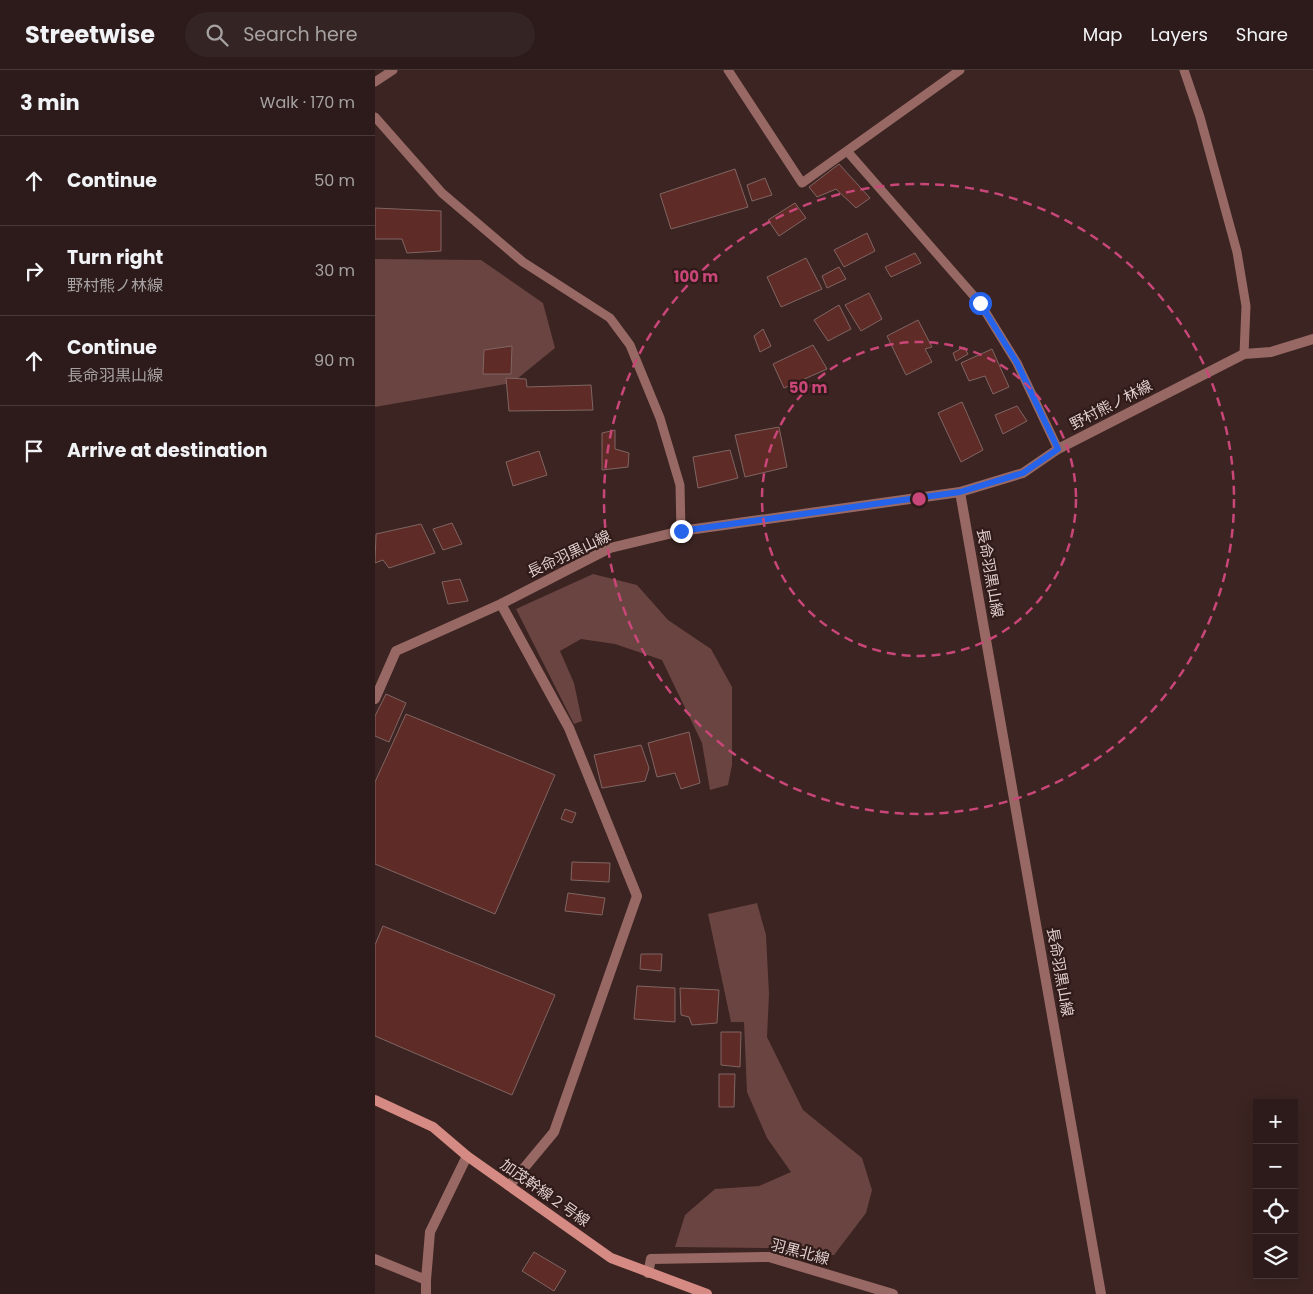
<!DOCTYPE html>
<html lang="en">
<head>
<meta charset="utf-8">
<style>
  :root { --surface:#2c1b1a; --page:#342423; --text:#f1f3f6; --muted:#a6a1a2; --line:#483939 }
  body { margin:0; font-family:Poppins,"Noto Sans JP",sans-serif; background:var(--page); color:var(--text) }
  .controls { position:absolute; right:15px; bottom:15px; display:grid; overflow:hidden; border-radius:0px; box-shadow:0 5px 20px #0002 }
  .controls button { width:45px; height:45px; display:grid; place-items:center; padding:0; border:0; border-bottom:1px solid var(--line); background:var(--surface); color:var(--text); font:25px sans-serif }
  .stop { position:absolute; width:15px; height:15px; margin:-11px; border:4px solid #2563eb; border-radius:50%; background:#fff }
  .stop.end { background:#2563eb; border-color:#fff; box-shadow:0 1px 5px #0008 }
  .list { margin:0; padding:0; list-style:none }
  h2 { display:flex; justify-content:space-between; align-items:center; height:65px; margin:0; padding:0 20px; font-size:21px }
  h2 small { font-size:16px; font-weight:400; color:var(--muted) }
  .list li { display:grid; grid-template-columns:32px 1fr auto; gap:15px; align-items:center; box-sizing:border-box; height:90px; padding:0 20px; border-top:1px solid var(--line) }
  .list b { display:block; font-size:19px; white-space:nowrap }
  .list p { margin:0; font-size:16px; white-space:nowrap; color:var(--muted) }
  .list em { font-size:16px; font-style:normal; color:var(--muted) }
  .icon { flex:none; width:28px; height:28px; fill:none; stroke:currentColor; stroke-width:2; stroke-linecap:round; stroke-linejoin:round }
  .map { position:relative; flex:none; width:938px; height:1224px; overflow:hidden }
  header { display:flex; align-items:center; gap:30px; box-sizing:border-box; height:70px; padding:0 25px; background:var(--surface); border-bottom:1px solid var(--line) }
  header strong { font-size:24px }
  nav { display:flex; gap:28px; margin-inline-start:auto; font-size:18px }
  .search { width:350px; height:45px; background:var(--page); display:flex; align-items:center; gap:12px; box-sizing:border-box; padding:0 18px; border-radius:28px; color:var(--muted); font-size:19px }
  main { display:flex }
  aside { flex:1; background:var(--surface) }
  .map>svg:first-child { display:block }
  .green { fill:#6a4440 }
  .building { fill:#5e2b27; stroke:#806562 }
  .lines { fill:none; stroke-linecap:round; stroke-linejoin:round }
  .lane { stroke:#986964; stroke-width:9 }
  .street { stroke:#986964; stroke-width:10 }
  .secondary { stroke:#d58b83; stroke-width:10 }
  .route { stroke:#2563eb; stroke-width:6 }
  .ring { fill:none; stroke:#c94678; stroke-width:2.5; stroke-dasharray:9 6 }
  .labels { text-anchor:middle; stroke-width:4.5; stroke-linejoin:round; paint-order:stroke }
  .street-label { font-size:15px; fill:#dececd; stroke:#301b19 }
  .centre { fill:#c94678; stroke:#301b19; stroke-width:2.5 }
  .ring-label { font-size:15px; text-anchor:middle; font-weight:bold; fill:#c94678; stroke:#301b19; stroke-width:4.5; stroke-linejoin:round; paint-order:stroke }
</style>
</head>
<body>
<header>
<strong>Streetwise</strong>
<div class="search"><svg class="icon" aria-label="search" viewBox="0 0 24 24"><circle cx="10" cy="10" r="6"/><path d="M15 15l6 6"/></svg>Search here</div>
<nav><a>Map</a><a>Layers</a><a>Share</a></nav>
</header>
<main>
<aside>
<h2>3 min<small>Walk · 170 m</small></h2>
<ul class="list">
<li><svg class="icon" aria-label="ahead" viewBox="0 0 24 24"><path d="M12 20V5M6 11l6-6 6 6"/></svg><div><b>Continue</b></div><em>50 m</em></li>
<li><svg class="icon" aria-label="right" viewBox="0 0 24 24"><path d="M7 20v-9h11M14 6l5 5-5 5"/></svg><div><b>Turn right</b><p>野村熊ノ林線</p></div><em>30 m</em></li>
<li><svg class="icon" aria-label="ahead" viewBox="0 0 24 24"><path d="M12 20V5M6 11l6-6 6 6"/></svg><div><b>Continue</b><p>長命羽黒山線</p></div><em>90 m</em></li>
<li><svg class="icon" aria-label="arrive" viewBox="0 0 24 24"><path d="M6 21V4h12l-3 4 3 4H6"/></svg><div><b>Arrive at destination</b></div></li>
</ul>
</aside>
<div class="map">
<svg width="938" height="1224" viewBox="0 0 938 1224">
  <rect width="100%" height="100%" fill="#3b2422"/>
  <!-- green -->
  <path class="green" d="M0,189l106,1 62,43 12,45 -43,35 -137,24z
    M218,504l44,11 31,35 43,29 21,38v78l-4,20 -18,5 -8,-47 -40,-83 -47,-16 -34,-5 -21,12 14,32 8,38 -8,3 -58,-115z
    M382,833l9,32 3,59 -2,43 36,73 59,48 10,32 -6,23 -32,42h-23l-39,-7 -97,-1 10,-32 30,-26 44,-3 32,-14 -24,-34 -20,-46 -3,-70h-13l-23,-108z"/>
  <!-- building -->
  <path class="building" d="M464,94l31,34 -14,10 -20,-19 -19,8 -8,-10z
    M360,99l13,38 -77,22 -11,-35z
    M390,108l7,17 -20,6 -5,-16z
    M420,133l11,15 -27,18 -11,-16z
    M0,138l66,3v40l-34,2 -5,-14h-27z
    M492,163l8,18 -31,16 -10,-17z
    M540,183l6,10 -30,14 -6,-10z
    M431,188l16,31 -41,18 -14,-30z
    M464,197l7,12 -19,9 -5,-12z
    M494,223l13,26 -21,12 -16,-26z
    M464,235l12,24 -23,12 -14,-21z
    M543,250l14,27 -7,2 7,13 -26,13 -19,-39z
    M388,259l8,17 -11,6 -6,-16z
    M438,275l14,24 -43,19 -11,-24z
    M137,276l-1,28h-28l1,-24z
    M589,277l4,7 -12,7 -3,-8z
    M617,279l17,38 -16,7 -8,-18 -16,5 -8,-18z
    M131,308l20,1 1,8 64,-2 2,25 -84,1z
    M587,332l21,48 -22,12 -23,-49z
    M642,336l10,15 -24,13 -8,-19z
    M404,357l8,40 -42,10 -10,-42z
    M240,360v19l14,4 -1,14 -26,3v-37z
    M355,380l8,28 -40,10 -5,-31z
    M164,381l8,24 -34,11 -7,-24z
    M77,453l10,21 -19,6 -10,-21z
    M46,454l14,29 -46,15 -6,-8 -8,3 1,-29z
    M85,509l8,22 -20,3 -6,-22z
    M11,624l20,9 -17,39 -14,-6v-20z
    M31,644l149,61 -60,139 -120,-50v-82z
    M314,662l11,51 -19,6 -6,-16 -18,4 -9,-34z
    M266,675l8,23 -4,13 -43,7 -8,-33z
    M190,739l11,4 -4,10 -11,-4z
    M197,792l38,1 -1,19 -38,-2z
    M193,823l37,5 -3,17 -37,-4z
    M8,856l172,69 -43,100 -137,-59v-91z
    M266,884h21l-1,17 -21,-2z
    M262,916l38,2v34l-41,-3z
    M305,918l39,2 -2,33 -25,2 -3,-8 -8,-2z
    M346,962h20l-1,35 -19,-2z
    M344,1004h16l-1,33h-15z
    M159,1182l32,19 -12,20 -32,-20z"/>
  <g class="lines">
    <!-- lane -->
    <path class="lane" d="M353,0l74,113 158,-113
      M809,0l16,47 37,135 9,54 -2,48
      M0,12l18,-12
      M0,47l67,76 81,69 87,56 20,27 30,73 20,67 1,46
      M472,81l133,152 37,60 41,86"/>
    <!-- street -->
    <path class="street" d="M585,422l63,-19 35,-24 186,-95 27,-2 42,-13
      M126,534l68,124 68,168 -83,236 -45,54
      M0,629l21,-48 105,-47 109,-56 71,-17 279,-39 141,802
      M0,1189l51,21 4,-48 37,-76
      M273,1203l3,-14 118,-2 124,37
      M51,1224v-14"/>
    <!-- secondary -->
    <path class="secondary" d="M0,1030l58,27 34,29 144,102 96,36"/>
  </g>
  <g class="lines">
    <!-- route -->
    <path class="route" d="M306,461l279,-39 63,-19 35,-24 -41,-86 -37,-60"/>
  </g>
  <!-- distance rings -->
  <g class="ring">
    <circle cx="544" cy="429" r="157"/>
    <circle cx="544" cy="429" r="315"/>
  </g>
  <g class="labels">
    <!-- street labels -->
    <g class="street-label">
      <text transform="translate(736 335) rotate(-27)" y="5">野村熊ノ林線</text>
      <text transform="translate(194 484) rotate(-25)" y="5">長命羽黒山線</text>
      <text transform="translate(615 503) rotate(80)" y="5">長命羽黒山線</text>
      <text transform="translate(685 902) rotate(80)" y="5">長命羽黒山線</text>
      <text transform="translate(170 1123) rotate(35)" y="5">加茂幹線２号線</text>
      <text transform="translate(425 1182) rotate(15)" y="5">羽黒北線</text>
    </g>
  </g>
  <circle cx="544" cy="429" r="8" class="centre"/>
  <g class="ring-label">
    <text x="321" y="212">100 m</text>
    <text x="433" y="323">50 m</text>
  </g>
</svg>
<div class="controls">
<button>+</button>
<button>−</button>
<button><svg class="icon" aria-label="locate" viewBox="0 0 24 24"><circle cx="12" cy="12" r="6"/><path d="M12 2v4M12 18v4M2 12h4M18 12h4"/></svg></button>
<button><svg class="icon" aria-label="layers" viewBox="0 0 24 24"><path d="M12 4l9 5-9 5-9-5zM3 14l9 5 9-5"/></svg></button>
</div>
<div class="stop" style="left:605px;top:233px"></div>
<div class="stop end" style="left:306px;top:461px"></div>
</div>
</main>
</body>
</html>
